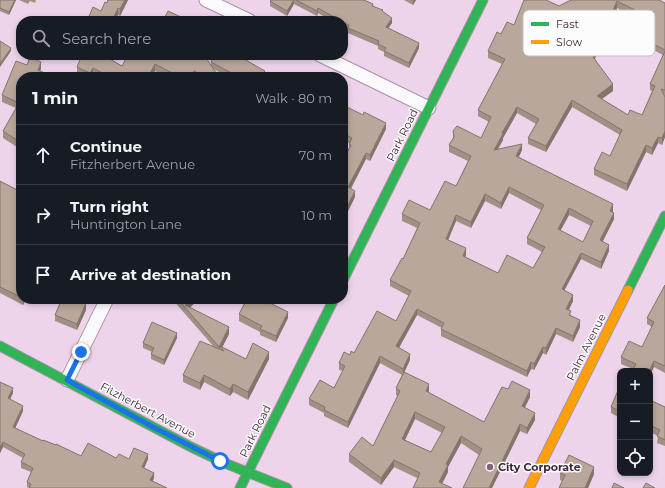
<!DOCTYPE html>
<html lang="en">
<head>
<meta charset="utf-8">
<style>
  :root { --surface:#171b24; --page:#242831; --text:#f1f3f6; --muted:#9ea1a6; --line:#363941 }
  body { margin:0; font-family:Montserrat,sans-serif; background:var(--page); color:var(--text) }
  .controls { position:absolute; right:12px; bottom:12px; display:grid; overflow:hidden; border-radius:8px; box-shadow:0 2px 6px #0003 }
  .controls button { width:36px; height:36px; display:grid; place-items:center; padding:0; border:0; border-bottom:1px solid var(--line); background:var(--surface); color:var(--text); font:20px sans-serif }
  .stop { position:absolute; width:12px; height:12px; margin:-9px; border:3px solid #1a73e8; border-radius:50%; background:#fff }
  .stop.end { background:#1a73e8; border-color:#fff; box-shadow:0 1px 4px #0008 }
  .list { margin:0; padding:0; list-style:none }
  h2 { display:flex; justify-content:space-between; align-items:center; height:52px; margin:0; padding:0 16px; font-size:17px }
  h2 small { font-size:13px; font-weight:400; color:var(--muted) }
  .list li { display:grid; grid-template-columns:26px 1fr auto; gap:12px; align-items:center; box-sizing:border-box; height:60px; padding:0 16px; border-top:1px solid var(--line) }
  .list b { display:block; font-size:15px; white-space:nowrap }
  .list p { margin:0; font-size:13px; white-space:nowrap; color:var(--muted) }
  .list em { font-size:13px; font-style:normal; color:var(--muted) }
  .icon { flex:none; width:22px; height:22px; fill:none; stroke:currentColor; stroke-width:2; stroke-linecap:round; stroke-linejoin:round }
  .map { position:relative; flex:none; width:665px; height:488px; overflow:hidden }
  .search { position:absolute; background:var(--surface); box-shadow:0 2px 6px #0003; left:16px; top:16px; width:332px; height:44px; display:flex; align-items:center; gap:10px; box-sizing:border-box; padding:0 14px; border-radius:16px; color:var(--muted); font-size:15px }
  .panel { position:absolute; background:var(--surface); box-shadow:0 2px 6px #0003; left:16px; top:72px; width:332px; height:232px; border-radius:16px }
  .map>svg:first-child { display:block }
  .lines { fill:none; stroke-linecap:round; stroke-linejoin:round }
  .street-casing { stroke:#a893a6; stroke-width:15 }
  .fast-casing { stroke:#a893a6; stroke-width:11 }
  .slow-casing { stroke:#a893a6; stroke-width:11 }
  .street { stroke:#fcf9fc; stroke-width:13 }
  .fast { stroke:#30b455; stroke-width:9 }
  .slow { stroke:#ff9f0a; stroke-width:9 }
  .wall { fill:#a09085; fill-rule:evenodd }
  .shaded-wall { fill:#82756c }
  .building { fill:#baa79b; stroke:#82756c; fill-rule:evenodd }
  .route { stroke:#1a73e8; stroke-width:5 }
  .poi-dot { fill:#7c6479; stroke:#fcfcfc; stroke-width:1.5 }
  .labels { text-anchor:middle; stroke-width:3; stroke-linejoin:round; paint-order:stroke }
  .street-label { font-size:11px; fill:#3f283c; stroke:#fcfcfc }
  .poi-label { font-size:11px; font-weight:bold; fill:#3f283c; stroke:#fcfcfc; text-anchor:start }
  .key { fill:#fcfcfc; stroke:#c3bcc2; stroke-width:1 }
  .key-label { font-size:11px; fill:#3f283c }
</style>
</head>
<body>
<div class="map">
<svg width="665" height="488" viewBox="0 0 665 488">
  <rect width="100%" height="100%" fill="#eed4eb"/>
  <g class="lines">
    <defs>
      <path id="street" d="M206,0l44,21
        M320,55l109,53
        M67,380l40,-81"/>
      <path id="fast" d="M343,280l140,-280
        M628,290l37,-74
        M0,346l191,101 36,17 60,24
        M240,488l94,-189"/>
      <path id="slow" d="M529,488l99,-198"/>
    </defs>
    <!-- street casing -->
    <use href="#street" class="street-casing"/>
    <!-- fast casing -->
    <use href="#fast" class="fast-casing"/>
    <!-- slow casing -->
    <use href="#slow" class="slow-casing"/>
    <!-- street -->
    <use href="#street" class="street"/>
    <!-- fast -->
    <use href="#fast" class="fast"/>
    <!-- slow -->
    <use href="#slow" class="slow"/>
  </g>
  <!-- wall -->
  <path class="wall" d="M16,0l-7,15 -9,-4v-9z
    M19,0h17l-1,3 -5,-2 -2,3z
    M108,0h20l-8,16 -2,-1 -3,6h-28l14,-10z
    M271,0h93l19,12 9,11 -4,5 31,20 -10,20 -25,-12v-4l-6,-3v-3l-30,-13v-4l-5,-2v-6h-11l-14,-8 -1,3 -23,-12 -7,12 -17,-10v-5z
    M404,0h12l-3,5z
    M571,0l94,3v134l-3,8 -4,-2 -6,12 -6,-3 -19,39 -33,-16v-6l16,-13 10,-21 -48,-28 -26,45 -18,-8v-6l8,-14 -19,-11 -14,25v2l-5,9 24,1 -3,7 94,54 -1,1 2,7 -12,23 7,9 -8,18 -20,-10 -17,31 9,11 -4,9 2,6 9,11 -7,15 -17,-8 -10,21 -3,-2 -9,17 -3,-1 -4,8 -86,-41v-7l1,-1 -25,-13 -18,33 11,12 -6,12 25,19 -1,1 56,30 24,-33 22,8 -5,10 10,13 -8,14 -7,-3 -28,57h-29l16,-33 -18,-12 -13,24v5l-6,11 -25,-5 -23,-11 -13,18 -32,-23v-8l24,-8 25,-50 -2,-1v-7l6,-13 -22,-12 -32,65 -24,-12v-3l-15,-8v-6l25,-11 9,-17 -4,-1v-7l11,-8 4,-2 42,-32 13,-25 -19,-10v-6l13,-21 14,-31 -15,-7v-7l28,-4 26,-24 12,-25 -19,-9v-7l4,-7v-7l28,7 8,-16 -11,-6v-6l24,-46 -14,-6v-7l13,-17 13,-9 45,-19zM617,8l20,10v4l10,5 -5,11v6l21,11 -13,29v6l2,1 -10,24h-14l-26,-16 11,-8 -18,-32zM509,193l32,17 -14,28v6l15,8 -9,16 -35,5 -33,-16 1,-2 -18,-15 8,-19 15,7 14,-27 16,8zM569,215l22,11 -8,16 -23,-11zM415,419l27,14 -11,19 -26,-12z
    M78,55h25l19,11 6,-11 83,9v-2l54,14 -1,1h-35l-16,-8 6,8h-52l-12,-6 -3,6h-55l-4,-2 -1,2h-9l-6,-3v-7l4,-9 -3,-1z
    M27,65l14,4 -20,8v63l-4,7 -14,-9v-7l13,-23 -14,-6v-7z
    M343,105l43,24 -16,32 -4,-2 -15,30 4,8 -9,18 -3,-1v-54l6,-10v-7l-6,-3z
    M0,181l21,11v107h5l-3,6 -23,-12z
    M665,285v88l-11,-6 -21,2 -12,-5v-7l21,-10 10,-20 -5,-3v-6z
    M61,299h27l-2,5v6l-9,20 -22,-9v-6l6,-15z
    M172,299h25l-2,4 -5,4 39,27 -7,13 24,12h23l-21,41 -15,-8 -3,4 -26,-14 -4,8 -17,-8v-7l31,-28z
    M240,299h33l-2,4 17,15 -12,24 -16,-7v-3l-21,-11v-7l6,-12z
    M177,338l-13,27 -13,-6v-5l1,-2 -9,-4v-5z
    M0,383l13,10 -3,6 13,12 -8,17 28,13 13,4 25,11 48,3h19l-4,9 10,10 -1,3 14,7h-138l-2,-1v-5l4,-10 -10,-4v-6l2,-4 -20,-11 -3,6z
    M620,389v29l-9,-5v-6z
    M650,394l2,7 13,6v39l-8,-3 1,-7 -8,-4z
    M560,473l34,1 -6,14h-29l3,-7 -2,-1z"/>
  <!-- shaded-wall -->
  <path class="shaded-wall" d="M15,0h1l-7,15v-3z
    M125,0h3l-8,16v-7z
    M294,0v4l-7,12v-5z
    M413,0h3l-3,5z
    M617,1v7l-24,55v-6z
    M118,8v7l-3,6h-3z
    M318,8v5l-1,3v-5z
    M392,18v5l-6,9v-5z
    M419,43v5l-10,20v-5z
    M11,48v3l-11,16v-3z
    M41,62v7l-3,8v-7z
    M155,64v7l-3,6h-4z
    M93,68v7l-1,2h-2v-4z
    M194,71v6h-3z
    M265,71v5l-1,1h-3z
    M613,84v7l-16,11v-6z
    M572,100v7l-26,45v-6z
    M517,107v6l-14,25v2l-9,16v-6l8,-17z
    M386,123v6l-16,32v-6z
    M665,131v6l-3,8v-7z
    M21,133v7l-4,7v-7z
    M658,137v6l-6,12v-7z
    M522,144v6l-6,12v-6z
    M646,145v7l-19,39v-7z
    M366,153v6l-18,34v-6z
    M509,187v6l-8,16v-6z
    M355,191v6l-9,18v-6z
    M485,194v7l-14,27v-6z
    M613,204v7l-3,6v-6z
    M569,208v7l-11,20v-6z
    M614,213v6l-14,28v-7z
    M456,215v6l-10,24v-6z
    M609,245v6l-8,18v-7z
    M466,248v7l-3,7v-6z
    M581,253v6l-19,36v-6z
    M573,295v6l-7,14v-6z
    M23,299h3l-3,6z
    M85,299h3l-2,5v6l-9,20v-6z
    M192,299h5l-2,4 -8,7 -2,-5z
    M269,299h4l-5,9v-6z
    M417,309v6l-21,38v-7z
    M288,312v6l-12,24v-6z
    M580,320v7l-7,15v-6z
    M229,327v7l-7,14 -2,-2v5l-1,2v-6z
    M556,328v6l-10,21v-7z
    M177,333v5l-13,27v-5z
    M543,347v6l-9,17v-6z
    M269,352v7l-21,41v-8z
    M410,354v6l-7,15v-6z
    M380,356v7l-32,65v-6z
    M654,361v6l-4,9v-5h-1z
    M531,362v7l-4,8v-6z
    M204,375v7l-4,8v-7z
    M233,384v8l-3,4v-7z
    M429,384v7l-3,7v-7z
    M13,388v5l-5,11v-6z
    M530,390v7l-8,16v-7z
    M23,406v5l-10,22v-6z
    M415,412v7l-13,27v-7z
    M535,413v7l-8,14v-6z
    M520,424v7l-28,57h-3z
    M461,436v7l-13,24v5l-8,16 -1,-6 7,-18z
    M3,442v5l-3,6v-5z
    M148,454v5l-6,14v-6z
    M394,460v7l-13,18v-7z
    M594,467v7l-6,14h-3z
    M154,473v5l-4,8v-6z"/>
  <!-- building -->
  <path class="building" d="M1,0h14l-6,12 -9,-4v-6z
    M108,0h17l-5,9 -2,-1 -6,13h-25l6,-14 8,4 4,-9 2,1z
    M271,0h23l-7,11 -17,-10z
    M296,0h68l9,4 -1,2 11,4 -1,1 10,7 -6,9 33,16 -10,20 -25,-12 2,-3 -8,-4 1,-3 -31,-13 1,-3 -6,-3v-1h-2l-23,-13 -1,3z
    M524,0h22l13,6 12,-6h88l6,3v47l-23,-12 8,-16 -13,-6 2,-4 -22,-11 -24,56 20,27 -16,12 31,19 2,-5 12,5 13,-29 -5,-2 15,-33v39l-4,-1 4,8v34l-3,7 -4,-1 -6,11 -6,-3 -19,39 -33,-15 8,-17 8,4 12,-26 -50,-30 -26,46 -18,-8 11,-19 -22,-12 -15,26 1,1 -9,16 28,-6 -6,12 97,48 -3,7 4,2 -14,27 9,5 -8,17 -20,-9 -19,36 11,6 -7,14 5,2 -2,4 11,5 -7,16 -17,-8 -10,20 -3,-1 -9,17 -3,-2 -4,9 -86,-42 3,-6 -27,-14 -21,37 14,8 -7,15 -23,-13 -32,66 -24,-12 1,-3 -16,-8 11,-19 14,8 11,-22 -6,-3 5,-11 6,3 1,-4 3,2 23,-42 19,10 15,-30 -21,-11 12,-22 1,1 17,-36 -18,-9 7,-14 21,10 15,-29 11,5 15,-30 -22,-11 5,-8 -1,-6 4,-5 24,12 10,-21 -13,-7 27,-51 -17,-8 9,-19 4,2 6,-12 7,3zM509,187l35,18 -17,33 18,9 -12,21 -26,-13 -9,18 -35,-17 3,-8 -20,-9 10,-24 15,7 14,-28 16,9zM569,208l24,13 -10,21 -25,-13z
    M168,11l13,6 -2,4h-16z
    M0,41l11,7 -11,16z
    M82,55h21l19,11 6,-11h76l15,22h-13l-12,-6 -3,6h-11l-25,-13 -7,13h-38l-17,-9 -3,5 -13,-6z
    M214,55h23l28,16 -4,6h-22l-28,-15z
    M30,57l11,5 -3,8 15,7h-32v56l-4,7 -14,-9 16,-28 -17,-8 14,-34 11,4z
    M343,105l20,10 1,-3 22,11 -16,32 -4,-2 -18,34 7,4 -9,18 -3,-1v-48l8,-15 -2,-1 3,-6 -9,-5z
    M0,181l21,11v105l-21,-10z
    M665,285v81l-11,-5 -5,10h-17l4,-7 -15,-7 8,-16 13,6 12,-25 -7,-4z
    M62,299h23l-2,3 3,1 -9,21 -22,-9z
    M178,299h14l-7,6 44,22 -10,20z
    M247,299h22l-1,3 20,10 -12,24 -16,-7 2,-3 -23,-12z
    M152,322l25,11 -13,27 -13,-6 3,-6 -11,-5z
    M200,341l24,10 -4,-5 26,13 7,-16 16,9 -21,40 -15,-8 -3,5 -26,-14 -4,8 -17,-8z
    M404,372l25,12 -3,7 58,31 18,-35 6,2 4,-8 18,9 -8,16 13,7 -8,15 -7,-4 -31,64h-26l19,-39 -21,-13 -15,28 2,1 -9,17 13,6h-39l7,-15 -26,-13 -13,18 -32,-24 13,-17 11,9 27,-55 -4,-3zM415,412l30,15 -14,25 -29,-13z
    M0,382l13,6 -5,10 15,8 -10,21 30,14v-1l13,5v-1l25,12 7,-13 28,15 3,-4 10,5 5,-11 14,6 -6,13 12,6 -4,7 17,8h-138l2,-4 -4,-2 6,-14 -12,-6 4,-8 -22,-12 -3,6z
    M619,388l1,1v22l-9,-4z
    M650,400l15,7v33l-8,-4 3,-6 -10,-5z
    M569,455l25,12 -9,21h-26l6,-13 -5,-2z
    M614,483l10,5h-12z
    M646,483l9,5h-12z"/>
  <g class="lines">
    <!-- route -->
    <path class="route" d="M81,352l-14,28 86,47 67,34"/>
  </g>
  <!-- markers -->
  <circle class="poi-dot" cx="490" cy="467" r="4"/>
  <g class="labels">
    <!-- street labels -->
    <g class="street-label">
      <text transform="translate(402 135) rotate(-64)" y="4">Park Road</text>
      <text transform="translate(586 347) rotate(-63)" y="4">Palm Avenue</text>
      <text transform="translate(148 410) rotate(28)" y="4">Fitzherbert Avenue</text>
      <text transform="translate(255 431) rotate(-64)" y="4">Park Road</text>
    </g>
    <!-- poi labels -->
    <g class="poi-label">
      <text x="498" y="471">City Corporate</text>
    </g>
  </g>
  <!-- legend -->
  <rect x="523" y="10" width="132" height="46" rx="6" class="key"/>
  <rect x="531" y="22" width="18" height="4" fill="#30b455"/>
  <rect x="531" y="40" width="18" height="4" fill="#ff9f0a"/>
  <g class="key-label">
    <text x="556" y="28">Fast</text>
    <text x="556" y="46">Slow</text>
  </g>
</svg>
<div class="controls">
<button>+</button>
<button>−</button>
<button><svg class="icon" aria-label="locate" viewBox="0 0 24 24"><circle cx="12" cy="12" r="6"/><path d="M12 2v4M12 18v4M2 12h4M18 12h4"/></svg></button>
</div>
<div class="stop" style="left:220px;top:461px"></div>
<div class="stop end" style="left:81px;top:352px"></div>
<div class="search"><svg class="icon" aria-label="search" viewBox="0 0 24 24"><circle cx="10" cy="10" r="6"/><path d="M15 15l6 6"/></svg>Search here</div>
<section class="panel">
<h2>1 min<small>Walk · 80 m</small></h2>
<ul class="list">
<li><svg class="icon" aria-label="ahead" viewBox="0 0 24 24"><path d="M12 20V5M6 11l6-6 6 6"/></svg><div><b>Continue</b><p>Fitzherbert Avenue</p></div><em>70 m</em></li>
<li><svg class="icon" aria-label="right" viewBox="0 0 24 24"><path d="M7 20v-9h11M14 6l5 5-5 5"/></svg><div><b>Turn right</b><p>Huntington Lane</p></div><em>10 m</em></li>
<li><svg class="icon" aria-label="arrive" viewBox="0 0 24 24"><path d="M6 21V4h12l-3 4 3 4H6"/></svg><div><b>Arrive at destination</b></div></li>
</ul>
</section>
</div>
</body>
</html>
